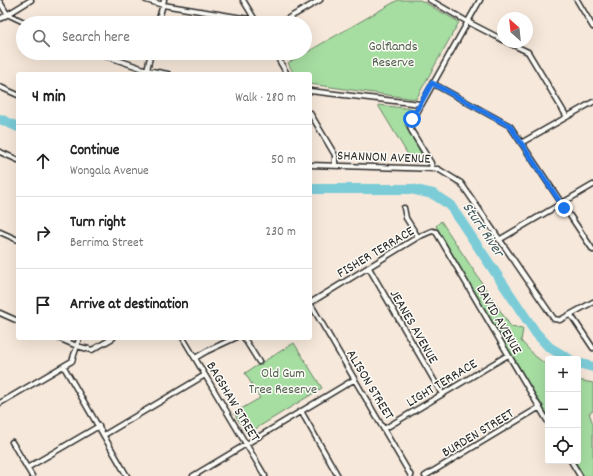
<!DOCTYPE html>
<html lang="en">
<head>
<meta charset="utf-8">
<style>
  :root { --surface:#fff; --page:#f2f2f2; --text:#222; --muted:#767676; --line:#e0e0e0 }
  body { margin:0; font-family:Dekko,sans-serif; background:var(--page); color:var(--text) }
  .controls { position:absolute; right:12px; bottom:12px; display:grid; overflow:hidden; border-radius:4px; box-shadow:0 4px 16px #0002 }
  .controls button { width:36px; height:36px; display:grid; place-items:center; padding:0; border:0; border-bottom:1px solid var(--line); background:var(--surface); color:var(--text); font:20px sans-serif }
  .compass { position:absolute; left:497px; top:12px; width:36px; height:36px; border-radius:50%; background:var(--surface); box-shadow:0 4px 16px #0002; rotate:333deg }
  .stop { position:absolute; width:12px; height:12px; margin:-9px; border:3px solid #1a73e8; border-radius:50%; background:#fff }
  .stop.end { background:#1a73e8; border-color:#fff; box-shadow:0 1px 4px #0008 }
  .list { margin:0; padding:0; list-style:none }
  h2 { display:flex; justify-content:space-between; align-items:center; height:52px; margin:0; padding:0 16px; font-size:17px }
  h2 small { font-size:13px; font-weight:400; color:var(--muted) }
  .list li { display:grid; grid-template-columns:26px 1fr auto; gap:12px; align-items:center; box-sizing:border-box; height:72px; padding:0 16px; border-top:1px solid var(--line) }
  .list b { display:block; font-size:15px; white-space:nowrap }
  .list p { margin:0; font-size:13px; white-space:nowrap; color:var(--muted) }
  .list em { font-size:13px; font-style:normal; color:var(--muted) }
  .icon { flex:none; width:22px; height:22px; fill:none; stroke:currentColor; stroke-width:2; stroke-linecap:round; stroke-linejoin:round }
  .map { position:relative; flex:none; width:593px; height:476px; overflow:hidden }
  .search { position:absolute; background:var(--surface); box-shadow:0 4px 16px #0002; left:16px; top:16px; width:296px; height:44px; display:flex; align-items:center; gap:10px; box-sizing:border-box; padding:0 14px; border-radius:22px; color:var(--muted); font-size:15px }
  .panel { position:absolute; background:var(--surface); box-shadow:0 4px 16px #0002; left:16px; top:72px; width:296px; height:268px; border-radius:4px }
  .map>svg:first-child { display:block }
  .green { fill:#a6dda1; stroke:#688466 }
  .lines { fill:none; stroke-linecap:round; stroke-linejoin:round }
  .river { stroke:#7cccd8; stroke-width:10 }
  .minor-casing { stroke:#2b2b2b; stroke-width:7 }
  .minor { stroke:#fdfcf7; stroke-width:4 }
  .route { stroke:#1a73e8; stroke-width:5 }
  .labels { text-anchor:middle; stroke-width:3; stroke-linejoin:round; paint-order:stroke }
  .park-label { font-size:14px; fill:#50604e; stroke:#fdfcf7 }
  .street-label { font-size:14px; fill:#2b2b2b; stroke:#fdfcf7 }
  .water-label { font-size:15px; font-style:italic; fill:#435b5f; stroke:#fdfcf7 }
</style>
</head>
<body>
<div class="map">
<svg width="593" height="476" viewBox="0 0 593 476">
  <rect width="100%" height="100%" fill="#f6e8da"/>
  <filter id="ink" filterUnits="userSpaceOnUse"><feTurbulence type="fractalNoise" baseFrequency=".025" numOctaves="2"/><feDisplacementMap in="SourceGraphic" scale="8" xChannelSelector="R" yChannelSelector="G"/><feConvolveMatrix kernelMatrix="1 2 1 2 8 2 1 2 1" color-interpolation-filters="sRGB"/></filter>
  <g filter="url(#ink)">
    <!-- green -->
    <path class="green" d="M398,0h22l39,22 -43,77 -106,-15v-10h-16l-6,-11z
      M378,105l35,4 -8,16 20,35 -4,2 -8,1z
      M441,221l70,106 12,2 -2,12 14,15 13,10v50l-112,-190z
      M294,343l28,45 -75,46 -13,-21 26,-15 -15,-25z
      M578,380l15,3v28l-4,2 4,11v52h-9l-9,-15h3z"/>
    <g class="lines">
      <!-- river -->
      <path class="river" d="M0,119l18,8
        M310,189h101l22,5 17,11 86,128 13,14 20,12
        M578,363l15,4"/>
      <defs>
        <path id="minor" d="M146,0l17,5 92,15
          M243,0l14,23
          M430,0l38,22 35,18
          M577,0l16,27
          M0,2l7,12 19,9
          M0,19l31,-19
          M158,23l6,-23
          M280,23l40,-23
          M507,42l21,10 39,65
          M97,53l50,17 21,4
          M275,53l12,21
          M146,74l5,-21
          M432,83l78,43 83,124
          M0,87l18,8
          M310,91l110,13
          M310,113l25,42v10
          M521,143l72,-41
          M0,152l18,8
          M310,165l128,4 23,14 93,136 6,1 33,-18
          M432,169l-1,-6 -20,-33 -1,-5 70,-125
          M404,208l2,10 12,19
          M0,232l18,8
          M499,240l94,-55
          M369,268l73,126
          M310,303l108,-66 14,-6 4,1 112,190
          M310,303l101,173
          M0,313l18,8
          M571,315l22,33
          M58,338l19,8 2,-8
          M183,338l82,138
          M244,338l15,24
          M195,358l12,-7 28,-13
          M64,367l63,109
          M0,403l72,-42 5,-15 15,4 21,-12
          M301,411l37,65
          M384,429l124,-74
          M104,435l101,-60
          M12,442l20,34
          M571,461l9,15
          M27,468l72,-42
          M193,476l162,-97
          M425,476l115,-69"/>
      </defs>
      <!-- minor casing -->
      <use href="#minor" class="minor-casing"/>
      <!-- minor -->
      <use href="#minor" class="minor"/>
    </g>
  </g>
  <g class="lines" filter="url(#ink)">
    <!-- route -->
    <path class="route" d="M412,119l20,-36 78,43 54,82"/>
  </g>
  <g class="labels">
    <!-- park labels -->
    <g class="park-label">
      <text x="393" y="50">Golflands<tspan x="393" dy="16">Reserve</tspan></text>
      <text x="283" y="377">Old Gum<tspan x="283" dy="16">Tree Reserve</tspan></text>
    </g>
    <!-- street labels -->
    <g class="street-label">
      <text transform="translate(384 156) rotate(2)" y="5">SHANNON AVENUE</text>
      <text transform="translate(375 251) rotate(-31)" y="5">FISHER TERRACE</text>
      <text transform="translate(500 319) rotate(60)" y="5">DAVID AVENUE</text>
      <text transform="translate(415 326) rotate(60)" y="5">JEANES AVENUE</text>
      <text transform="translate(441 382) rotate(-31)" y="5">LIGHT TERRACE</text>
      <text transform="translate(371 384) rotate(59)" y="5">ALISON STREET</text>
      <text transform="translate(234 401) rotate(59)" y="5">BAGSHAW STREET</text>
      <text transform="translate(477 432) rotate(-31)" y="5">BURDEN STREET</text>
    </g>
    <!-- water labels -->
    <g class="water-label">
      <text transform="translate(484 229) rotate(56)" y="5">Sturt River</text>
    </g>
  </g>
</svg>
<div class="controls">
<button>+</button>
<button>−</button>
<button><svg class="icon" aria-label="locate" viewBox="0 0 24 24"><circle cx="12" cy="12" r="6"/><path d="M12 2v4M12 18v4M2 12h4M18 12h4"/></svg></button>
</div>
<svg class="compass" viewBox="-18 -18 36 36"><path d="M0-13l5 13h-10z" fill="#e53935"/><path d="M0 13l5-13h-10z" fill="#767676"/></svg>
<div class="stop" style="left:412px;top:119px"></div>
<div class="stop end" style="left:564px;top:208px"></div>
<div class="search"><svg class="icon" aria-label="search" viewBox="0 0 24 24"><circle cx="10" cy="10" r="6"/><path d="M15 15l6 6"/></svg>Search here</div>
<section class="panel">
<h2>4 min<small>Walk · 280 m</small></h2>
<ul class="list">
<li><svg class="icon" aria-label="ahead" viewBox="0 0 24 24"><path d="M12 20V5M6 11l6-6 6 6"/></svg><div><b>Continue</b><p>Wongala Avenue</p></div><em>50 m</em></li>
<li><svg class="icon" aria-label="right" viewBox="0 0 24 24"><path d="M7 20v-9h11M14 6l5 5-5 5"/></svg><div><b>Turn right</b><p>Berrima Street</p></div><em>230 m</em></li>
<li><svg class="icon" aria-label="arrive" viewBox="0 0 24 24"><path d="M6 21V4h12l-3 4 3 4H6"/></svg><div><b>Arrive at destination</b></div></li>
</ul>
</section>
</div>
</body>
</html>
